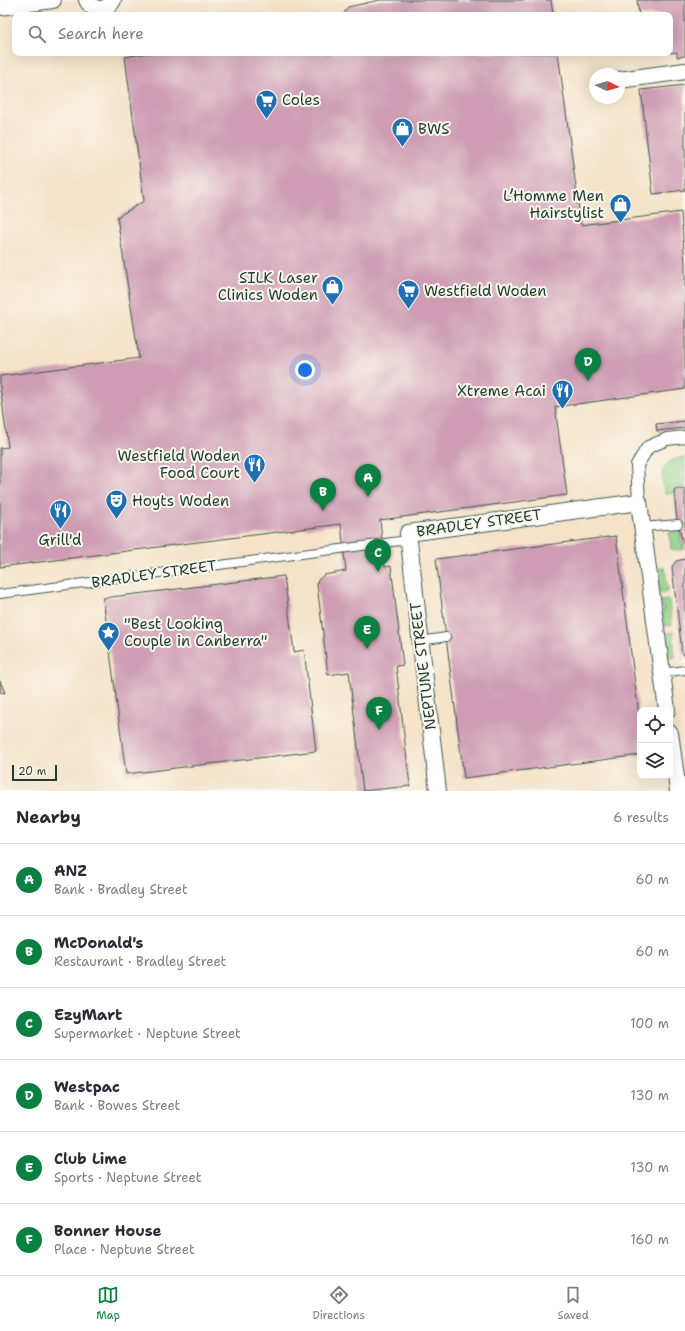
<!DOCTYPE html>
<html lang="en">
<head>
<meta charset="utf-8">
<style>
  :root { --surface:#fff; --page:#f2f2f3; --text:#2b2b33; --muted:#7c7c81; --line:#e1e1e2; --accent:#0b8043 }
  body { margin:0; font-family:"Shantell Sans",sans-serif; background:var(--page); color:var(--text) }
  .controls { position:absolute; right:12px; bottom:12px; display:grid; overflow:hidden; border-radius:8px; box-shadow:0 4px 16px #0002 }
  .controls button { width:36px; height:36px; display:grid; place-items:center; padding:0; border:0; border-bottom:1px solid var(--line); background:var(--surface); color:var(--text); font:20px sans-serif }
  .compass { position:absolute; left:589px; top:68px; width:36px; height:36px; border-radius:50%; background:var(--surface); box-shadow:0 4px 16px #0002; rotate:94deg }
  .scale { position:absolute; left:12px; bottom:10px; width:45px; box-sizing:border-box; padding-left:4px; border:2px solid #1f3d34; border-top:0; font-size:11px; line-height:14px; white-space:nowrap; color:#1f3d34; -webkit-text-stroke:3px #fbf7ec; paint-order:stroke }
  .you { position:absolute; left:305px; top:370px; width:14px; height:14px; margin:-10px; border:3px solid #fff; border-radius:50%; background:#1a73e8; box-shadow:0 0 0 6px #1a73e833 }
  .badge { display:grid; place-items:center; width:26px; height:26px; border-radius:50%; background:var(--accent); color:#fff; font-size:13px; font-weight:700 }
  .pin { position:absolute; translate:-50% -33px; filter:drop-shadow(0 1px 2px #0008) }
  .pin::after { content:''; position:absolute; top:21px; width:14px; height:12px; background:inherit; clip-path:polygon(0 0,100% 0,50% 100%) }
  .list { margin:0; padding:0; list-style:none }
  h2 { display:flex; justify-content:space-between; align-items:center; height:52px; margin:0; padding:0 16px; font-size:17px }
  h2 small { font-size:13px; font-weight:400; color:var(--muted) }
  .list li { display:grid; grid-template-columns:26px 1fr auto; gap:12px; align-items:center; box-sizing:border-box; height:72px; padding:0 16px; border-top:1px solid var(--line) }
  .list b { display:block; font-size:15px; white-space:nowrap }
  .list p { margin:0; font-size:13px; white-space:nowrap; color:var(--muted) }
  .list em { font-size:13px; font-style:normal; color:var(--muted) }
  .icon { flex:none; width:22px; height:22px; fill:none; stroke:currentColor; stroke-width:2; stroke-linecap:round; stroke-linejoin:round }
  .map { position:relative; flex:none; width:685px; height:791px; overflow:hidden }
  .search { position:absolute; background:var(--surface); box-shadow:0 4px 16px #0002; left:12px; right:12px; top:12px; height:44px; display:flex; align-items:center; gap:10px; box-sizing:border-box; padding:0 14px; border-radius:8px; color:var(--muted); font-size:15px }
  .sheet { height:484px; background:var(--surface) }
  nav { display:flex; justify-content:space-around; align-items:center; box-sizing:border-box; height:56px; border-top:1px solid var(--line); background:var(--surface); font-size:11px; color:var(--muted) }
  nav a { display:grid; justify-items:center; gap:2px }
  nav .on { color:var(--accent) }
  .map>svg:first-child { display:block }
  .green { fill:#8dce85; stroke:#56865c }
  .building { fill:#ce9db4 }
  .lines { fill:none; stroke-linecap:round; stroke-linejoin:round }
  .service-casing { stroke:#3f564a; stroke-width:10 }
  .pedestrian-casing { stroke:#3f564a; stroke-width:14 }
  .minor-casing { stroke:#3f564a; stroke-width:18 }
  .service { stroke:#fff; stroke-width:8 }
  .pedestrian { stroke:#fff; stroke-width:12 }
  .minor { stroke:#fff; stroke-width:16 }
  .labels { text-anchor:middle; stroke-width:4; stroke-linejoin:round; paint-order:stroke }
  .poi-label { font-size:15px; fill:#1f3d34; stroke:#fbf7ec; text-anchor:start }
  .street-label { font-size:15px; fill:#1f3d34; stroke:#fbf7ec }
</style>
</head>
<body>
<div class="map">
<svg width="685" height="791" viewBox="0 0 685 791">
  <rect width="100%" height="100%" fill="#fbf7ec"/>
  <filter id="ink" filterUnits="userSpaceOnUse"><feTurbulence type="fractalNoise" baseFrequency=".025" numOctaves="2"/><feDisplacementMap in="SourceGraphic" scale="8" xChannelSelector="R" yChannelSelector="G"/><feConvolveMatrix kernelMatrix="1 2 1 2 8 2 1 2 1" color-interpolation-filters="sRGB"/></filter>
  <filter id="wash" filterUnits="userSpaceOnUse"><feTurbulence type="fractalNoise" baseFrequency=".012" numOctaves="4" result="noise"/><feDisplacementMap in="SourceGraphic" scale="16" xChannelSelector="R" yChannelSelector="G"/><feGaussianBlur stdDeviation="0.9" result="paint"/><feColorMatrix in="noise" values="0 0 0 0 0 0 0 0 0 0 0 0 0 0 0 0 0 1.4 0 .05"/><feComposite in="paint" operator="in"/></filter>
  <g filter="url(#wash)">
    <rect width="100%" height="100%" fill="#f4e3c9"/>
    <!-- green -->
    <path class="green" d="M685,457v32h-10l-1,4 -9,1c-6,-21 -4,-34 20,-37z
      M679,531l5,18 -4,1 -9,-1 -2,-17z
      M660,568h5l3,21 -2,1 1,2 -7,2 -2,-23z
      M669,600l3,25 -8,1 -2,-14 2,-1v-3h-2l-1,-7z
      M673,632l2,25 -4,1 -3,-1 -1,-4h2v-3l-2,-1 -2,-16z"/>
    <g id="blocks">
      <!-- building -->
      <path class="building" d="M380,0h171l2,15h-210l5,-8z
        M637,0h48v56l-8,1v-5l-7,1v-38h-31z
        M147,53h411l23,172 100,-13 4,51v126l-130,18 12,88 -187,25 5,47 6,-1 12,99 -7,1 14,120 -47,5 -14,-119 -21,3 -11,-91 1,-4 6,-5 22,-4 -5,-47 -341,43v-119l8,-1 -8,-62v-9l139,-18 -22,-141 27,-16 -19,-144z
        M685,85v105l-32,4 -12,-104z
        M685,421v7l-28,3 -1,-7z
        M675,489h10v62l-8,-31 -3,-29z
        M616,536l24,187v32l-176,23 -28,-219z
        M685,559v98l-3,-5 -10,-85 4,-6z
        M284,576l10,76 10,-2 12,101 -190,23 -23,-176z
        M0,681l5,12 -5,-1z"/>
    </g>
  </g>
  <g filter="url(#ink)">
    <use href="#blocks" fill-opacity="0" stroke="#3f564a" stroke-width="1"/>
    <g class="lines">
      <defs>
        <path id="service" d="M643,527l35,-3
          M0,594l408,-54
          M420,641l26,-4
          M662,673l23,-3"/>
        <path id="pedestrian" d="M639,502l-2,-37 11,-18 19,-8 18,-2"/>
        <path id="minor" d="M87,0c6,12 20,12 26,0
          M0,7l53,-7
          M619,80l66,-9
          M670,733l8,58
          M438,791l-30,-258 231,-31 28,208"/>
      </defs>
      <!-- service casing -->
      <use href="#service" class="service-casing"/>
      <!-- pedestrian casing -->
      <use href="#pedestrian" class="pedestrian-casing"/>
      <!-- minor casing -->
      <use href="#minor" class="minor-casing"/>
      <!-- service -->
      <use href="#service" class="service"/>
      <!-- pedestrian -->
      <use href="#pedestrian" class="pedestrian"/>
      <!-- minor -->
      <use href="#minor" class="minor"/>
    </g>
  </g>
  <!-- icons -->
  <defs>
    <symbol id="supermarket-pin" viewBox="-11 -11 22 30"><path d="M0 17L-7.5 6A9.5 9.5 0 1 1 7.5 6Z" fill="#1f6fb2" stroke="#fbf7ec"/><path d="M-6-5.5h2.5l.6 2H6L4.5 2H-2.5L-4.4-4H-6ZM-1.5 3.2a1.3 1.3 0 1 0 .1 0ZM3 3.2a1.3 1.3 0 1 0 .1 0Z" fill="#fff"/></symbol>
    <symbol id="shop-pin" viewBox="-11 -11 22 30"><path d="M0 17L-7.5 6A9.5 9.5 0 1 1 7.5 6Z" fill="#1f6fb2" stroke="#fbf7ec"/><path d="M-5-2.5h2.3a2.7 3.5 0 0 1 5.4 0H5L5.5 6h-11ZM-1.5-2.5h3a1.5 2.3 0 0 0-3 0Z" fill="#fff"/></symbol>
    <symbol id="restaurant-pin" viewBox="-11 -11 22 30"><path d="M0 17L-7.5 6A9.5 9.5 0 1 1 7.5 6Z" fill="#1f6fb2" stroke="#fbf7ec"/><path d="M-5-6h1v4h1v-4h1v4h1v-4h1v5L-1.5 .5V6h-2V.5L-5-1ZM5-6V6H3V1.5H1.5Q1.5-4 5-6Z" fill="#fff"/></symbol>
    <symbol id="theatre-pin" viewBox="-11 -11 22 30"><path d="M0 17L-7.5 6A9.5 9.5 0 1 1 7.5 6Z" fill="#1f6fb2" stroke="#fbf7ec"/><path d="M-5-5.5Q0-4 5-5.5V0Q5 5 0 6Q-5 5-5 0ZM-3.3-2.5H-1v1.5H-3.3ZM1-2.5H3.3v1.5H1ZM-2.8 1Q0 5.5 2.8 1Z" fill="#fff"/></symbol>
    <symbol id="sight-pin" viewBox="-11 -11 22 30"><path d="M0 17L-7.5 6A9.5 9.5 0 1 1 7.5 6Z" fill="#1f6fb2" stroke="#fbf7ec"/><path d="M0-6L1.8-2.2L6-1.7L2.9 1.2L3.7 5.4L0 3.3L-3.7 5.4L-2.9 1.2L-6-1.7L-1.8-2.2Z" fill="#fff"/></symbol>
  </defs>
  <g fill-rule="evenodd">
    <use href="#supermarket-pin" x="254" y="88" width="25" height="34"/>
    <use href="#shop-pin" x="390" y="116" width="25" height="34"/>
    <use href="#shop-pin" x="608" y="192" width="25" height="34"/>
    <use href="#shop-pin" x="320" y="274" width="25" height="34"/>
    <use href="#supermarket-pin" x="396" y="278" width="25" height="34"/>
    <use href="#restaurant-pin" x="550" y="378" width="25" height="34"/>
    <use href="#restaurant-pin" x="242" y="452" width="25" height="34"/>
    <use href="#theatre-pin" x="104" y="488" width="25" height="34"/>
    <use href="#restaurant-pin" x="48" y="498" width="25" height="34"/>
    <use href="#sight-pin" x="96" y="620" width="25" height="34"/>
  </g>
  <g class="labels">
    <!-- poi labels -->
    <g class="poi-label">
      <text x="282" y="105">Coles</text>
      <text x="418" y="134">BWS</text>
      <text x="604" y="201" text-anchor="end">L’Homme Men<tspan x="604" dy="17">Hairstylist</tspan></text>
      <text x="318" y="283" text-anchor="end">SILK Laser<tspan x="318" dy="17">Clinics Woden</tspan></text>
      <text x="424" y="296">Westfield Woden</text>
      <text x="546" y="396" text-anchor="end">Xtreme Acai</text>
      <text x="240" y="461" text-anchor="end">Westfield Woden<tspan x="240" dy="17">Food Court</tspan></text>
      <text x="132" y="506">Hoyts Woden</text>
      <text x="60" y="545" text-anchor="middle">Grill'd</text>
      <text x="124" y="629">"Best Looking<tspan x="124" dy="17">Couple in Canberra"</tspan></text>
    </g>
    <!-- street labels -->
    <g class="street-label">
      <text transform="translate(479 523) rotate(-8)" y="5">BRADLEY STREET</text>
      <text transform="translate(154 574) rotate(-8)" y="5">BRADLEY STREET</text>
      <text transform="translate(423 666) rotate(-97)" y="5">NEPTUNE STREET</text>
    </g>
  </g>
</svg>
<div class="controls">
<button><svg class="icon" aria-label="locate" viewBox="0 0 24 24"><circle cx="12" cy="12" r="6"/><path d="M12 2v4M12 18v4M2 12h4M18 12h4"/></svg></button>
<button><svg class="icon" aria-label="layers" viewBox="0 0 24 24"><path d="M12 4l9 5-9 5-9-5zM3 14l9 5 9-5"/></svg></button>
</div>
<svg class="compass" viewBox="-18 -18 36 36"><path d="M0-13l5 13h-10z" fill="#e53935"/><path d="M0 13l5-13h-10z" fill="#7c7c81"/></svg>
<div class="scale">20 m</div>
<div class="you"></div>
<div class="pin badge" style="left:368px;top:497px">A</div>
<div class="pin badge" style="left:323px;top:511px">B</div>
<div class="pin badge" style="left:378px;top:572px">C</div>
<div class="pin badge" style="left:588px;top:381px">D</div>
<div class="pin badge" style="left:367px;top:649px">E</div>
<div class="pin badge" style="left:379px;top:730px">F</div>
<div class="search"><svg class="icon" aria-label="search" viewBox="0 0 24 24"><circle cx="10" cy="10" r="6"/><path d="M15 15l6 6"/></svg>Search here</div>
</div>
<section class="sheet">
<h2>Nearby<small>6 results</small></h2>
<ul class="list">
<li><span class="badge">A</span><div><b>ANZ</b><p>Bank · Bradley Street</p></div><em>60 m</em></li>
<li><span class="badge">B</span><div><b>McDonald's</b><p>Restaurant · Bradley Street</p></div><em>60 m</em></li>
<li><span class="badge">C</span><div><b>EzyMart</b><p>Supermarket · Neptune Street</p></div><em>100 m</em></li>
<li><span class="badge">D</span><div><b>Westpac</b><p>Bank · Bowes Street</p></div><em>130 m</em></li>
<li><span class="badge">E</span><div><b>Club Lime</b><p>Sports · Neptune Street</p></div><em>130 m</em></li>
<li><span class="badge">F</span><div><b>Bonner House</b><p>Place · Neptune Street</p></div><em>160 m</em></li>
</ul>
</section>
<nav>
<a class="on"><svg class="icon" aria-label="map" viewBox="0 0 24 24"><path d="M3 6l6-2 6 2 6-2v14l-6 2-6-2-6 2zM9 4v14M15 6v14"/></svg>Map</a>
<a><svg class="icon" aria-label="directions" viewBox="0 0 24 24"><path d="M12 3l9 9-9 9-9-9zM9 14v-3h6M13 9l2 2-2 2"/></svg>Directions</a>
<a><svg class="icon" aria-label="saved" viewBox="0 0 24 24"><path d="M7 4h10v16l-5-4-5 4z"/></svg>Saved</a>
</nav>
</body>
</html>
